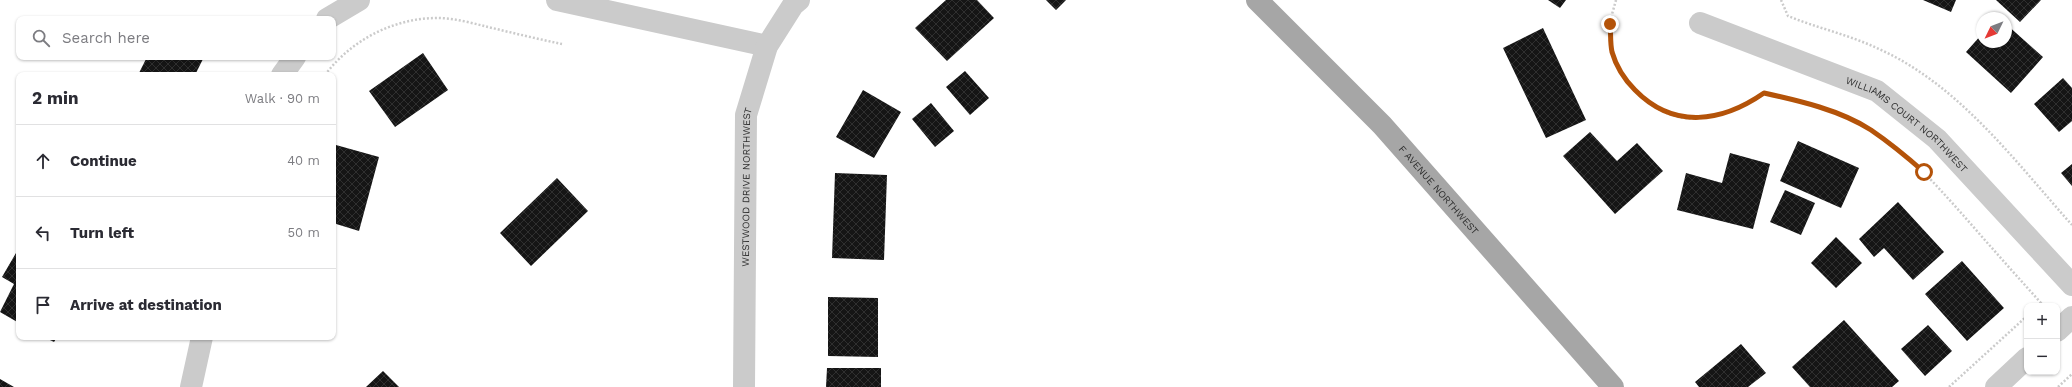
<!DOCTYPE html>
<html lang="en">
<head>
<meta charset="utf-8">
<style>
  :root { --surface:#fff; --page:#f7f7f7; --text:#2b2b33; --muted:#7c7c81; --line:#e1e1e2 }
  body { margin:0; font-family:"Work Sans",sans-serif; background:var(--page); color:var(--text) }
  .controls { position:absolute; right:12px; bottom:12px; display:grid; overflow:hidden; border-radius:8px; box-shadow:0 1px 3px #0004 }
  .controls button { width:36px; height:36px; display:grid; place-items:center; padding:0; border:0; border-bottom:1px solid var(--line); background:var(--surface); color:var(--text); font:20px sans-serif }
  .compass { position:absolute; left:1976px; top:12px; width:36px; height:36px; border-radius:50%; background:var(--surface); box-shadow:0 1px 3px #0004; rotate:227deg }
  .stop { position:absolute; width:12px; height:12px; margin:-9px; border:3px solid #b45309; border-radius:50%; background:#fff }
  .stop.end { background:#b45309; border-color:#fff; box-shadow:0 1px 4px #0008 }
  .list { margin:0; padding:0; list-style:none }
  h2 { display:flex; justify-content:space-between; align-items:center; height:52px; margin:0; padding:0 16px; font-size:17px }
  h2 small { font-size:13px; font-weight:400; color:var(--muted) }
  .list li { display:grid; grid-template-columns:26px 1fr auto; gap:12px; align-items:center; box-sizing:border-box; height:72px; padding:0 16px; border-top:1px solid var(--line) }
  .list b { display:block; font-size:15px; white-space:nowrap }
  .list em { font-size:13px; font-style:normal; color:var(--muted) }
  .icon { flex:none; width:22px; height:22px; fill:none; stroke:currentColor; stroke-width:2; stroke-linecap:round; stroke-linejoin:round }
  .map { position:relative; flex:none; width:2072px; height:387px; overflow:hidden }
  .search { position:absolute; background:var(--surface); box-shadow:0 1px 3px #0004; left:16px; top:16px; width:320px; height:44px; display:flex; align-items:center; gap:10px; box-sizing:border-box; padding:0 14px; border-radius:8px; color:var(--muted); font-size:15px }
  .panel { position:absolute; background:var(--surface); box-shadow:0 1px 3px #0004; left:16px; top:72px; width:320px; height:268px; border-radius:8px }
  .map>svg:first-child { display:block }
  .building { fill:url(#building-cross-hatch) }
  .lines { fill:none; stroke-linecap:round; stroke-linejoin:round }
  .path { stroke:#cbcbcb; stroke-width:2.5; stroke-dasharray:2 2; stroke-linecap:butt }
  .minor { stroke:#cbcbcb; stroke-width:22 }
  .major { stroke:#a6a6a6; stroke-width:22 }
  .route { stroke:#b45309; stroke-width:5 }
  .labels { text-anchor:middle; stroke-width:4; stroke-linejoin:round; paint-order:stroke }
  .street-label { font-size:10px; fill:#2e2e2e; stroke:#fff }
</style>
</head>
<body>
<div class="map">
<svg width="2072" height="387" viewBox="0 0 2072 387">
  <defs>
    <pattern id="building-cross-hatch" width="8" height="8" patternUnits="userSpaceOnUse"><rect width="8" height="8" fill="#151515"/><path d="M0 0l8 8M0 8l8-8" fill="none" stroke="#2f2f2f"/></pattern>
  </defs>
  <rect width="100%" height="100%" fill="#fff"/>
  <!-- building -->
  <path class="building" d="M946,0h31l17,18 -47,43 -32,-33z
    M1046,0h20l-10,10z
    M1548,0h18l-6,8z
    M1923,0h33l-5,12z
    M1996,0h45l-21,22z
    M2006,24l37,33 -32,36 -45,-41 16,-18v8h24z
    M1543,28l43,92 -40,18 -43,-90z
    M423,53l25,37 -53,37 -26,-36z
    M147,57h57l-9,18h-57z
    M965,71l24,27 -19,17 -24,-28z
    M2063,78l9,10v33l-13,11 -25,-28z
    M863,90l38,22 -27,46 -38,-21z
    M931,103l23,28 -19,16 -23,-28z
    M1590,132l27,29 20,-18 26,28 -48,43 -52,-58z
    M1798,141l61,27 -18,40 -61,-27z
    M336,145l43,12 -20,74 -26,-8v-67z
    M1730,153l40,11 -17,65 -76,-19 9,-37 36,10z
    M2072,164v22l-11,-13z
    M835,173l52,2 -3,85 -52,-2z
    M557,178l31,33 -57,55 -31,-33z
    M1785,190l30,13 -14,32 -31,-13z
    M1898,202l46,50 -31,28 -29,-32 -10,9 -15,-18z
    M1836,237l26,26 -26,25 -25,-25z
    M16,253l3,1v69l-19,-11 14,-28 -12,-7z
    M1962,261l42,47 -37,33 -42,-47z
    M828,297l50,1v59l-50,-1z
    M1844,320l55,61 -7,6h-82l-18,-20z
    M1928,325l24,26 -27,25 -24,-27z
    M44,337h13l-3,5z
    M1741,344l25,29 -18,14h-49l-4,-5z
    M827,368h54v19h-55z
    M383,371l16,16h-33z
    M0,379l14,8h-14z"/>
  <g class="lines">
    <!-- path -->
    <path class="path" d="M1616,0c-2,8 -5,16 -6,24 -5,40 28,81 65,92 29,9 67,-8 89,-23 36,8 74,17 106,36 37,22 65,55 93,86 26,30 52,59 78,88l-3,3
      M1781,0l7,16c29,12 62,19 91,33 80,36 135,111 193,176
      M325,75c26,-35 69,-57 112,-57 17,0 35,5 51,9 25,6 50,12 74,17
      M1949,387l78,-71
      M2058,387l14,-13"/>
    <!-- minor -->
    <g class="minor">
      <path d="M557,0l210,46"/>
      <path d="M327,19l32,-19"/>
      <path id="s1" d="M1700,23l177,68 60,48 135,146"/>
      <path d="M282,75l13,-18"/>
      <path d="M2057,331l15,-14"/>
      <path d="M191,387l11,-50"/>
      <path id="s2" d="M744,387l2,-272 21,-69 26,-41 6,-5"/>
      <path d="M1996,387l31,-29"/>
    </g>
    <!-- major -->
    <path class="major" id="s3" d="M1257,0l125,125 231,262"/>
  </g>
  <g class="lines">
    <!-- route -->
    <path class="route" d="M1610,24c1,9 0,19 2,28 4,14 13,28 23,38 39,40 87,32 129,3 36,8 76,17 107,37 19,13 36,27 53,42"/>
  </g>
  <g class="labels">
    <!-- street labels -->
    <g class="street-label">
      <text dy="4" stroke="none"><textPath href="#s1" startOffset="233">WILLIAMS COURT NORTHWEST</textPath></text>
      <text dy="4" stroke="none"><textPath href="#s2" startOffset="200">WESTWOOD DRIVE NORTHWEST</textPath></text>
      <text dy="4" stroke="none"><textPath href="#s3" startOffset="263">F AVENUE NORTHWEST</textPath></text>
    </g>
  </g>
</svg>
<div class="controls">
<button>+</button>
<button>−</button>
</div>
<svg class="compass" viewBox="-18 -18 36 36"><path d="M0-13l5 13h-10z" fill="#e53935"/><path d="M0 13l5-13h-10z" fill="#7c7c81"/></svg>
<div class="stop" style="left:1924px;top:172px"></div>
<div class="stop end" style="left:1610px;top:24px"></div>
<div class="search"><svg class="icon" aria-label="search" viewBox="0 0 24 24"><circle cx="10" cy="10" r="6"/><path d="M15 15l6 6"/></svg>Search here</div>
<section class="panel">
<h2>2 min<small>Walk · 90 m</small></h2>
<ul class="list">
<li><svg class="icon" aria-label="ahead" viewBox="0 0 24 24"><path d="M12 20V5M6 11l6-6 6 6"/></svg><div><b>Continue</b></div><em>40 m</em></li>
<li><svg class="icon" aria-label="left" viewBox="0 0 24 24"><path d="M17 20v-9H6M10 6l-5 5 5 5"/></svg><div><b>Turn left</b></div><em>50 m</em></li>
<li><svg class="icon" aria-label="arrive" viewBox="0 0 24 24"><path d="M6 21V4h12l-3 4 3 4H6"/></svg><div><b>Arrive at destination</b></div></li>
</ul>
</section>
</div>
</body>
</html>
